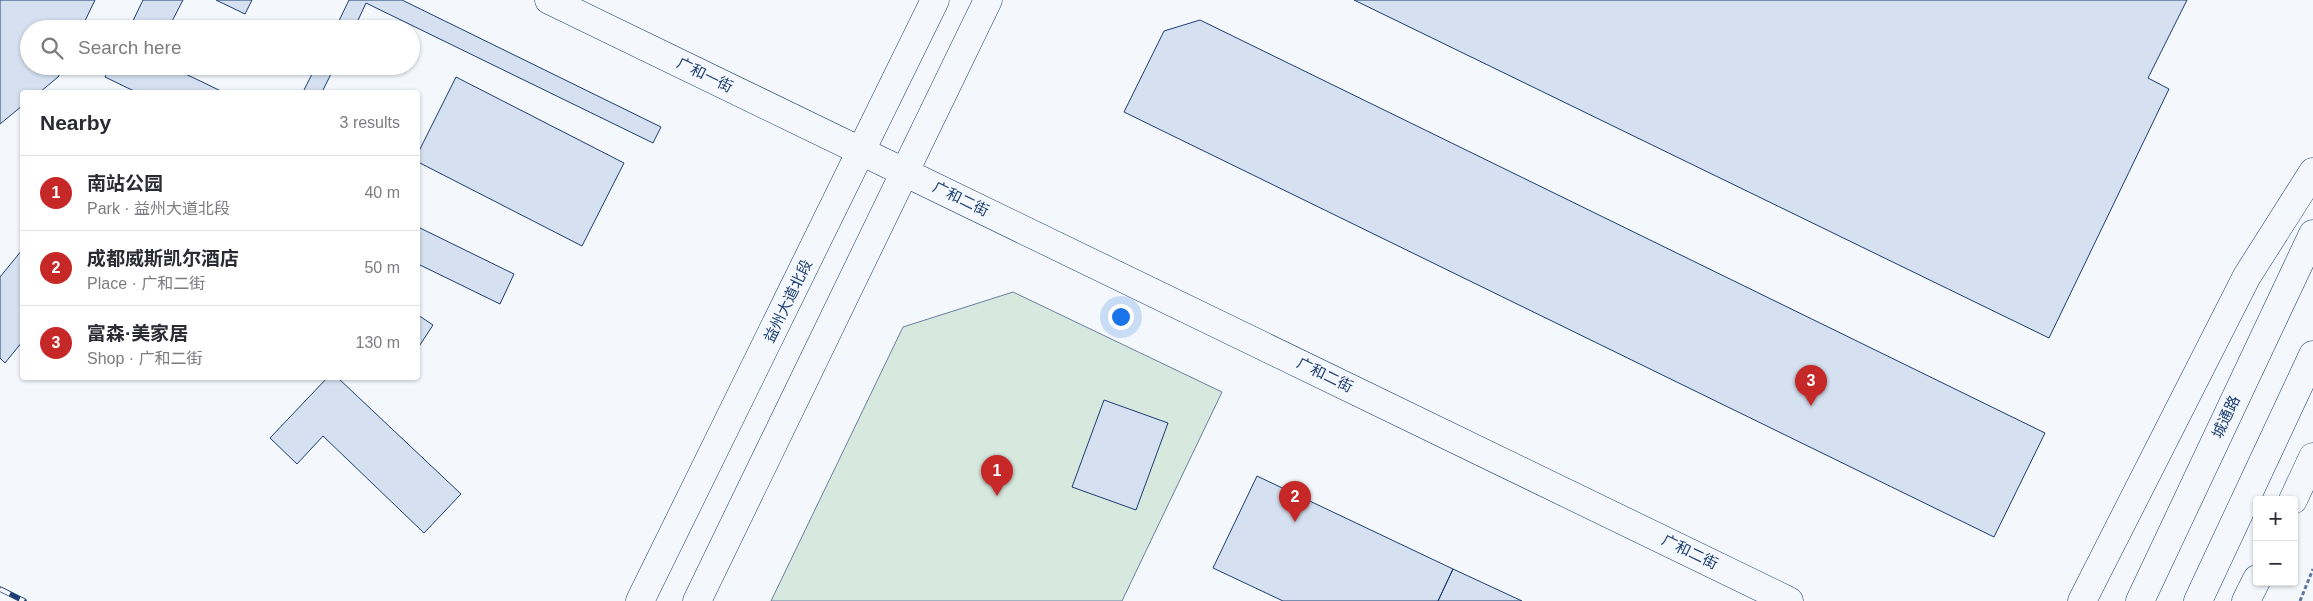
<!DOCTYPE html>
<html lang="en">
<head>
<meta charset="utf-8">
<style>
  :root { --surface:#fff; --page:#f7f7f7; --text:#2b2b33; --muted:#7c7c81; --line:#e1e1e2; --accent:#c62828 }
  body { margin:0; font-family:Helvetica,"Noto Sans SC",sans-serif; background:var(--page); color:var(--text) }
  .controls { position:absolute; right:15px; bottom:15px; display:grid; overflow:hidden; border-radius:5px; box-shadow:0 1px 4px #0004 }
  .controls button { width:45px; height:45px; display:grid; place-items:center; padding:0; border:0; border-bottom:1px solid var(--line); background:var(--surface); color:var(--text); font:25px sans-serif }
  .you { position:absolute; left:1120px; top:316px; width:18px; height:18px; margin:-12px; border:4px solid #fff; border-radius:50%; background:#1a73e8; box-shadow:0 0 0 8px #1a73e833 }
  .badge { display:grid; place-items:center; width:32px; height:32px; border-radius:50%; background:var(--accent); color:#fff; font-size:16px; font-weight:700 }
  .pin { position:absolute; translate:-50% -41px; filter:drop-shadow(0 1px 2px #0008) }
  .pin::after { content:''; position:absolute; top:26px; width:18px; height:15px; background:inherit; clip-path:polygon(0 0,100% 0,50% 100%) }
  .list { margin:0; padding:0; list-style:none }
  h2 { display:flex; justify-content:space-between; align-items:center; height:65px; margin:0; padding:0 20px; font-size:21px }
  h2 small { font-size:16px; font-weight:400; color:var(--muted) }
  .list li { display:grid; grid-template-columns:32px 1fr auto; gap:15px; align-items:center; box-sizing:border-box; height:75px; padding:0 20px; border-top:1px solid var(--line) }
  .list b { display:block; font-size:19px; white-space:nowrap }
  .list p { margin:0; font-size:16px; white-space:nowrap; color:var(--muted) }
  .list em { font-size:16px; font-style:normal; color:var(--muted) }
  .icon { flex:none; width:28px; height:28px; fill:none; stroke:currentColor; stroke-width:2; stroke-linecap:round; stroke-linejoin:round }
  .map { position:relative; flex:none; width:2313px; height:601px; overflow:hidden }
  .search { position:absolute; background:var(--surface); box-shadow:0 1px 4px #0004; left:20px; top:20px; width:400px; height:55px; display:flex; align-items:center; gap:12px; box-sizing:border-box; padding:0 18px; border-radius:28px; color:var(--muted); font-size:19px }
  .panel { position:absolute; background:var(--surface); box-shadow:0 1px 4px #0004; left:20px; top:90px; width:400px; height:290px; border-radius:5px }
  .map>svg:first-child { display:block }
  .green { fill:#d7e8df; stroke:#687fa3 }
  .building { fill:#d5e0f0; stroke:#1d3f73 }
  .lines { fill:none; stroke-linecap:round; stroke-linejoin:round }
  .minor-casing { stroke:#1d3f73; stroke-width:29 }
  .major-casing { stroke:#1d3f73; stroke-width:29 }
  .path { stroke:#5e769c; stroke-width:3; stroke-dasharray:4 2.5; stroke-linecap:butt }
  .minor { stroke:#f4f7fb; stroke-width:28 }
  .major { stroke:#f4f7fb; stroke-width:28 }
  .rail-casing { stroke:#1d3f73; stroke-width:5.5 }
  .rail { stroke:#f4f7fb; stroke-width:4; stroke-dasharray:11; stroke-linecap:butt }
  .labels { text-anchor:middle; stroke-width:4; stroke-linejoin:round; paint-order:stroke }
  .street-label { font-size:15px; fill:#1d3f73; stroke:#f4f7fb }
</style>
</head>
<body>
<div class="map">
<svg width="2313" height="601" viewBox="0 0 2313 601">
  <rect width="100%" height="100%" fill="#f4f7fb"/>
  <!-- green -->
  <path class="green" d="M1013,292l209,100 -100,209h-351l132,-274z"/>
  <!-- building -->
  <path class="building" d="M0,0h95l-14,29h-52v37h35l-6,11 -18,15h-18v14l-22,18z
    M143,0h40l-15,29h-39z
    M216,0h36l-7,14z
    M349,0h53l259,127 -8,16 -287,-140 -12,26h-19z
    M1354,0h833l-39,78 21,11 -120,249z
    M1200,20l845,413 -51,104 -870,-425 40,-81z
    M110,66h59l54,26h-87l-31,-15z
    M316,66h19l-13,26h-19z
    M456,77l168,86 -42,83 -164,-84v-9z
    M418,227l96,47 -14,30 -82,-40z
    M22,250v92l-17,21 -5,-5v-81z
    M418,315l15,10 -15,23z
    M327,378h11l123,116 -37,39 -101,-97 -26,28 -27,-26z
    M1104,400l64,23 -32,87 -64,-23z
    M1257,476l196,93 -15,32h-155l-70,-33z
    M1453,569l69,32h-84z"/>
  <g class="lines">
    <defs>
      <path id="minor" d="M549,0l1240,601
        M2293,500l20,-43
        M2082,601l165,-325 66,-104
        M2246,601l11,-22"/>
      <path id="major" d="M640,601l295,-601
        M697,601l291,-601
        M2140,601l173,-367
        M2198,601l115,-246"/>
    </defs>
    <!-- minor casing -->
    <use href="#minor" class="minor-casing"/>
    <!-- major casing -->
    <use href="#major" class="major-casing"/>
    <!-- path -->
    <path class="path" d="M2300,601l13,-32"/>
    <!-- minor -->
    <use href="#minor" class="minor"/>
    <!-- major -->
    <use href="#major" class="major"/>
    <defs>
      <path id="rail" d="M0,589l24,12"/>
    </defs>
    <!-- rail casing -->
    <use href="#rail" class="rail-casing"/>
    <!-- rail -->
    <use href="#rail" class="rail"/>
  </g>
  <g class="labels">
    <!-- street labels -->
    <g class="street-label">
      <text transform="translate(705 75) rotate(26)" y="5">广和一街</text>
      <text transform="translate(961 199) rotate(26)" y="5">广和二街</text>
      <text transform="translate(788 301) rotate(-64)" y="5">益州大道北段</text>
      <text transform="translate(1325 375) rotate(26)" y="5">广和二街</text>
      <text transform="translate(2226 417) rotate(-65)" y="5">城通路</text>
      <text transform="translate(1690 552) rotate(26)" y="5">广和二街</text>
    </g>
  </g>
</svg>
<div class="controls">
<button>+</button>
<button>−</button>
</div>
<div class="you"></div>
<div class="pin badge" style="left:997px;top:496px">1</div>
<div class="pin badge" style="left:1295px;top:522px">2</div>
<div class="pin badge" style="left:1811px;top:406px">3</div>
<div class="search"><svg class="icon" aria-label="search" viewBox="0 0 24 24"><circle cx="10" cy="10" r="6"/><path d="M15 15l6 6"/></svg>Search here</div>
<section class="panel">
<h2>Nearby<small>3 results</small></h2>
<ul class="list">
<li><span class="badge">1</span><div><b>南站公园</b><p>Park · 益州大道北段</p></div><em>40 m</em></li>
<li><span class="badge">2</span><div><b>成都威斯凯尔酒店</b><p>Place · 广和二街</p></div><em>50 m</em></li>
<li><span class="badge">3</span><div><b>富森·美家居</b><p>Shop · 广和二街</p></div><em>130 m</em></li>
</ul>
</section>
</div>
</body>
</html>
